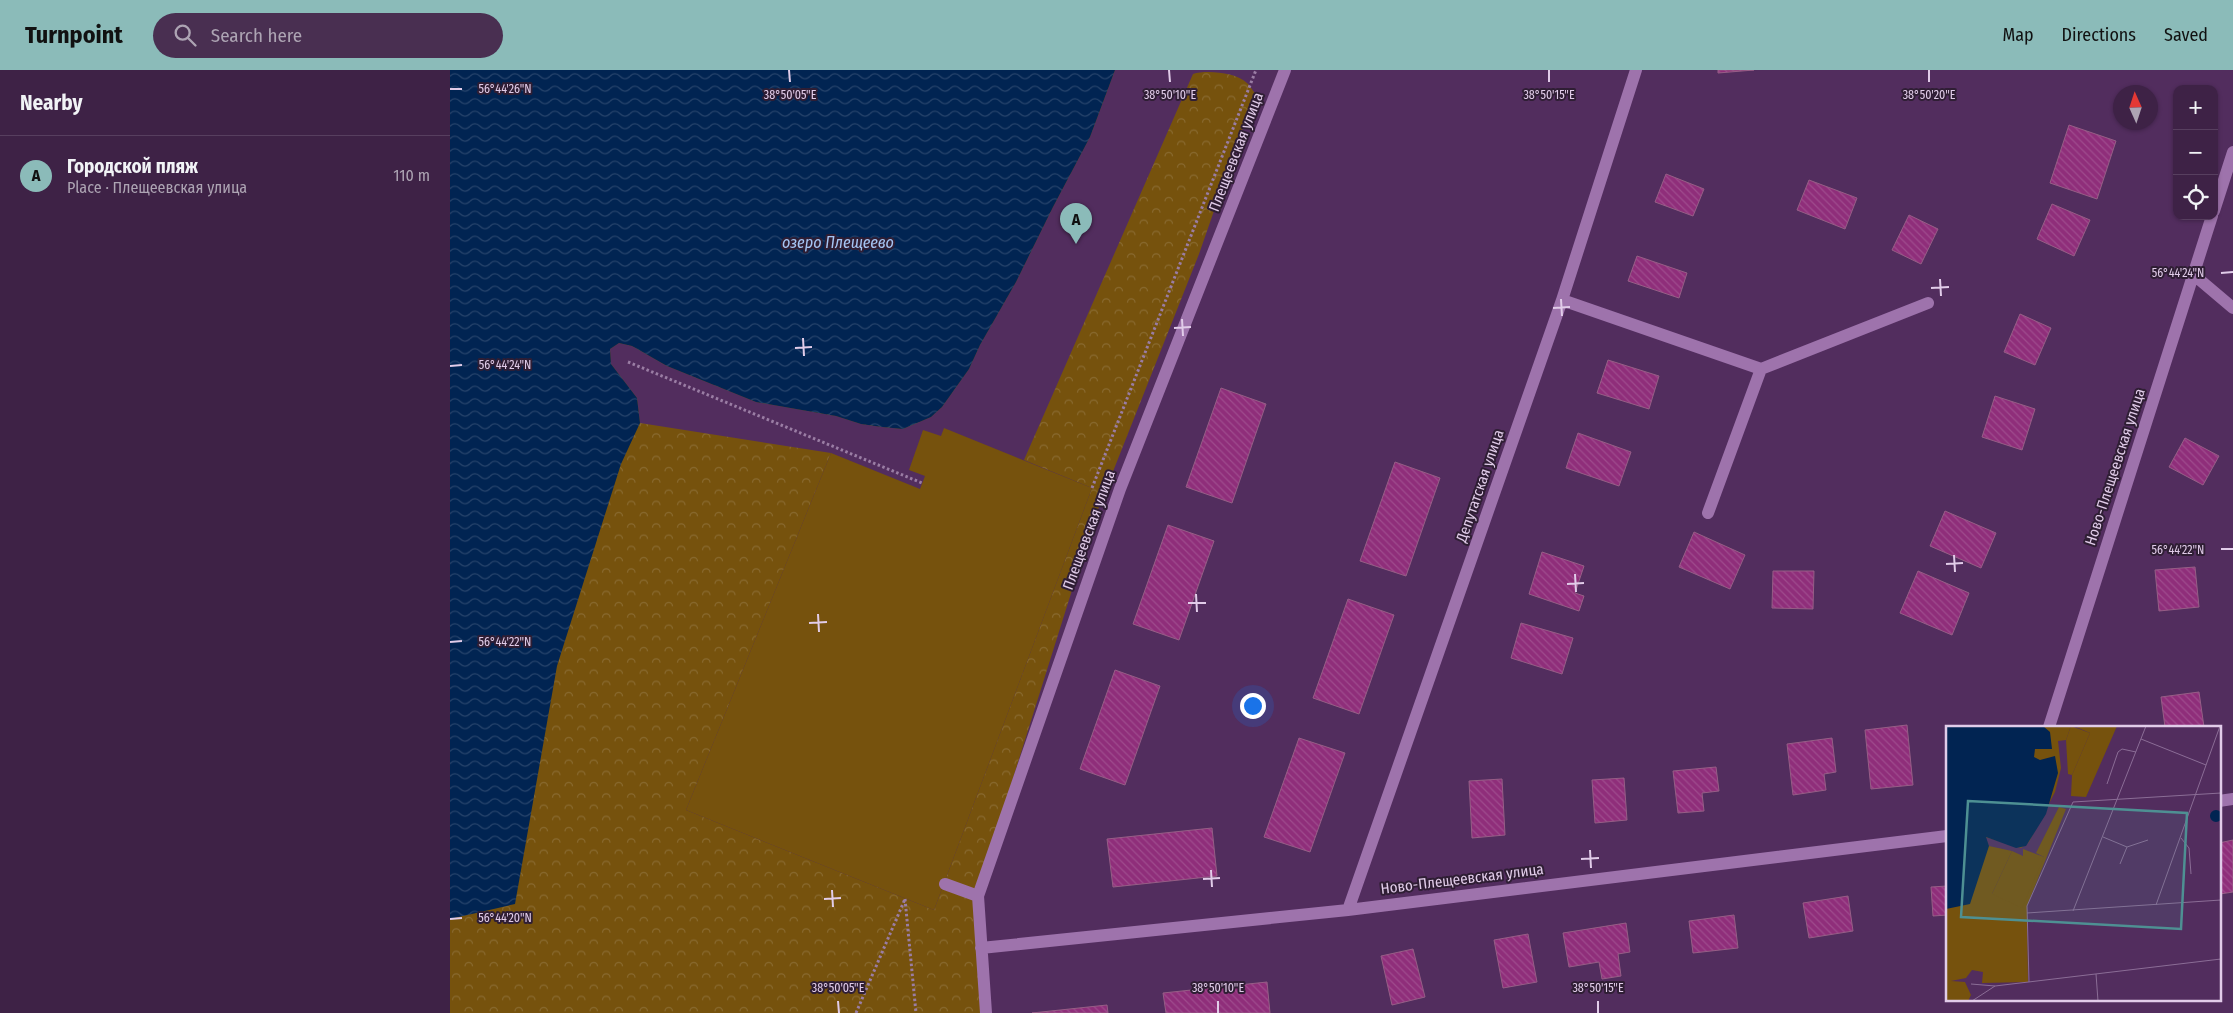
<!DOCTYPE html>
<html lang="en">
<head>
<meta charset="utf-8">
<style>
  :root { --surface:#3e2246; --page:#492f51; --text:#f1f3f6; --muted:#ada4b3; --line:#573f5f; --accent:#8bbbb9 }
  body { margin:0; font-family:"Fira Sans Condensed",sans-serif; background:var(--page); color:var(--text) }
  .controls { position:absolute; right:15px; top:15px; display:grid; overflow:hidden; border-radius:10px; box-shadow:0 1px 4px #0004 }
  .controls button { width:45px; height:45px; display:grid; place-items:center; padding:0; border:0; border-bottom:1px solid var(--line); background:var(--surface); color:var(--text); font:25px sans-serif }
  .compass { position:absolute; left:1663px; top:15px; width:45px; height:45px; border-radius:50%; background:var(--surface); box-shadow:0 1px 4px #0004; rotate:357deg }
  .you { position:absolute; left:802px; top:635px; width:18px; height:18px; margin:-12px; border:4px solid #fff; border-radius:50%; background:#1a73e8; box-shadow:0 0 0 8px #1a73e833 }
  .badge { display:grid; place-items:center; width:32px; height:32px; border-radius:50%; background:var(--accent); color:#111; font-size:16px; font-weight:700 }
  .pin { position:absolute; translate:-50% -41px; filter:drop-shadow(0 1px 2px #0008) }
  .pin::after { content:''; position:absolute; top:26px; width:18px; height:15px; background:inherit; clip-path:polygon(0 0,100% 0,50% 100%) }
  .list { margin:0; padding:0; list-style:none }
  h2 { display:flex; justify-content:space-between; align-items:center; height:65px; margin:0; padding:0 20px; font-size:21px }
  h2 small { font-size:16px; font-weight:400; color:var(--muted) }
  .list li { display:grid; grid-template-columns:32px 1fr auto; gap:15px; align-items:center; box-sizing:border-box; height:80px; padding:0 20px; border-top:1px solid var(--line) }
  .list b { display:block; font-size:19px; white-space:nowrap }
  .list p { margin:0; font-size:16px; white-space:nowrap; color:var(--muted) }
  .list em { font-size:16px; font-style:normal; color:var(--muted) }
  .icon { flex:none; width:28px; height:28px; fill:none; stroke:currentColor; stroke-width:2; stroke-linecap:round; stroke-linejoin:round }
  .map { position:relative; flex:none; width:1783px; height:943px; overflow:hidden }
  header { display:flex; align-items:center; gap:30px; box-sizing:border-box; height:70px; padding:0 25px; background:var(--accent); color:#111 }
  header strong { font-size:24px }
  nav { display:flex; gap:28px; margin-inline-start:auto; font-size:18px }
  .search { width:350px; height:45px; background:var(--page); display:flex; align-items:center; gap:12px; box-sizing:border-box; padding:0 18px; border-radius:28px; color:var(--muted); font-size:19px }
  main { display:flex }
  aside { flex:1; background:var(--surface) }
  .map>svg:first-child { display:block }
  .forest { fill:url(#forest-crowns) }
  .pitch { fill:#76520d }
  .water { fill:url(#water-waves) }
  .building { fill:url(#building-back-hatch); stroke:#965e86 }
  .lines { fill:none; stroke-linecap:round; stroke-linejoin:round }
  .path { stroke:#9a7da4; stroke-width:3; stroke-dasharray:2.5 2.5; stroke-linecap:butt }
  .minor { stroke:#9e73ac; stroke-width:12 }
  .ticks { fill:none; stroke:#e1cce9; stroke-width:2 }
  .labels { text-anchor:middle; stroke-width:4; stroke-linejoin:round; paint-order:stroke }
  .street-label { font-size:15px; fill:#e1cce9; stroke:#2f1e34 }
  .water-label { font-size:16px; font-style:italic; fill:#a5c5f4; stroke:#2f1e34 }
  .inset-road { fill:none; stroke:#8b6d96; stroke-width:1 }
  .view { fill:#4e9093; fill-opacity:0.15; stroke:#4e9093; stroke-width:2.5 }
  .inset-edge { fill:none; stroke:#e1cce9; stroke-width:2.5 }
  .ticks-label { font-size:12px; text-anchor:middle; fill:#e1cce9; stroke:#2f1e34; stroke-width:4; stroke-linejoin:round; paint-order:stroke }
</style>
</head>
<body>
<header>
<strong>Turnpoint</strong>
<div class="search"><svg class="icon" aria-label="search" viewBox="0 0 24 24"><circle cx="10" cy="10" r="6"/><path d="M15 15l6 6"/></svg>Search here</div>
<nav><a>Map</a><a>Directions</a><a>Saved</a></nav>
</header>
<main>
<aside>
<h2>Nearby<small></small></h2>
<ul class="list">
<li><span class="badge">A</span><div><b>Городской пляж</b><p>Place · Плещеевская улица</p></div><em>110 m</em></li>
</ul>
</aside>
<div class="map">
<svg width="1783" height="943" viewBox="0 0 1783 943">
  <defs>
    <pattern id="forest-crowns" width="20" height="18" patternUnits="userSpaceOnUse" patternTransform="scale(1.25)"><rect width="20" height="18" fill="#76520d"/><path d="M2 6a3 3 0 1 1 6 0M12 15a3 3 0 1 1 6 0" fill="none" stroke="#896a30"/></pattern>
    <pattern id="water-waves" width="16" height="10" patternUnits="userSpaceOnUse" patternTransform="scale(1.25)"><rect width="16" height="10" fill="#012452"/><path d="M0 5q4-4 8 0t8 0" fill="none" stroke="#26436b"/></pattern>
    <pattern id="building-back-hatch" width="6" height="6" patternUnits="userSpaceOnUse" patternTransform="scale(1.25)"><rect width="6" height="6" fill="#8f2e7a"/><path d="M-1 5l2 2M0 0l6 6M5-1l2 2" fill="none" stroke="#9e4b8d"/></pattern>
  </defs>
  <rect width="100%" height="100%" fill="#522d5e"/>
  <!-- forest -->
  <path class="forest" d="M0,0h665l-25,67 -37,70 -37,75 -36,63 -11,24 -27,38 -11,10 -28,12 -21,-2 -21,-3 -25,-8 -80,-14 -89,-36 -35,-20 -13,-3 -9,6 1,15 26,34 3,25 191,30 -145,357 248,100 158,-422 -68,-28 169,-386c13,-4 42,-2 54,9 3,2 5,7 8,10l-56,161 -104,263 -119,379 9,117h-535z"/>
  <!-- pitch -->
  <path class="pitch" d="M494,358l148,60 -158,422 -248,-100 145,-357 89,36 5,-13 -16,-6 14,-40 18,6z"/>
  <!-- water -->
  <path class="water" d="M0,0h665l-25,67 -37,70 -37,75 -36,63 -11,24 -27,38 -11,10 -28,12 -21,-2 -21,-3 -25,-8 -80,-14 -89,-36 -35,-20 -13,-3 -9,6 1,15 26,34 3,25 -19,41 -64,202 -42,238 -65,15z"/>
  <!-- building -->
  <path class="building" d="M1268,0h36l-36,3z
    M1619,55l47,16 -19,58 -47,-16z
    M1216,104l38,15 -11,27 -38,-14z
    M1359,110l48,18 -12,31 -48,-19z
    M1602,134l38,16 -16,36 -37,-17z
    M1459,145l29,14 -17,35 -29,-14z
    M1187,186l50,17 -8,25 -51,-17z
    M1570,244l31,14 -16,37 -31,-13z
    M1158,290l51,16 -10,33 -52,-16z
    M771,318l45,16 -34,99 -46,-16z
    M1545,326l40,13 -13,41 -40,-13z
    M1128,363l53,19 -12,34 -53,-18z
    M1735,368l34,18 -16,29 -34,-18z
    M945,392l45,16 -34,98 -46,-15z
    M1495,441l51,22 -15,35 -51,-22z
    M718,455l46,16 -35,99 -46,-16z
    M1244,462l51,23 -15,34 -51,-22z
    M1092,482l42,14 -9,27 9,3 -5,15 -50,-17z
    M1745,497l4,40 -40,4 -4,-41z
    M1323,501h41l-1,38 -41,-1z
    M1468,501l51,22 -17,42 -52,-22z
    M898,529l46,16 -35,99 -46,-16z
    M1071,553l52,15 -11,36 -51,-16z
    M665,600l45,16 -35,99 -45,-16z
    M1749,622l5,35h-39l-4,-30z
    M1457,655l6,60 -42,4 -6,-59z
    M849,668l46,15 -35,99 -46,-15z
    M1382,668l4,34 -12,2 2,16 -33,5 -6,-51z
    M1266,697l3,24 -17,2 2,18 -26,2 -5,-42z
    M1174,708l3,42 -32,3 -3,-43z
    M1052,709l3,56 -33,3 -3,-57z
    M762,758l5,48 -104,11 -6,-48z
    M1783,770v52l-13,2 -1,-51z
    M1497,816v29l-14,1 -2,-29z
    M1398,826l5,35 -44,7 -6,-35z
    M1284,845l4,33 -45,5 -4,-32z
    M1176,853l4,29 -12,2 3,22 -19,3 -3,-17 -30,5 -6,-34z
    M1078,864l9,48 -34,6 -9,-48z
    M963,879l12,48 -33,8 -11,-49z
    M817,912l3,31h-104l-3,-20z
    M657,935l1,8h-76z"/>
  <g class="lines">
    <!-- path -->
    <path class="path" d="M178,292l294,121
      M642,418l164,-418
      M455,829l11,114
      M406,943l49,-114"/>
    <!-- minor -->
    <path class="minor" d="M1764,141l19,-59
      M1744,205l39,33
      M1112,230l199,69 -53,144
      M1311,299l167,-66
      M1599,657l163,-511
      M1769,731l14,-2
      M495,814l33,12
      M898,840l214,-610 74,-230
      M531,878l367,-38 599,-74
      M536,943l-8,-117 142,-407 165,-419"/>
  </g>
  <!-- ticks -->
  <path class="ticks" d="M339,0l1,12M719,0l1,12M1099,0v12M1479,0v12M0,19h12M1771,203l12,-1M1490,209l1,17M1481,218l18,-1M1111,229l1,17M1103,238l17,-1M732,249l1,17M724,258l17,-1M353,268l1,18M345,278l17,-1M0,296l12,-1M1771,479h12M1504,485l1,17M1496,494l17,-1M1125,504l1,18M1117,514l17,-1M746,524l1,18M738,533h18M368,544l1,18M359,553l18,-1M0,572l12,-1M1140,780l1,18M1131,789l18,-1M761,800l1,17M753,809l17,-1M382,820l1,17M374,829l17,-1M0,849l12,-1M388,931l1,12M768,931v12M1148,931v12"/>
  <g class="labels">
    <!-- street labels -->
    <g class="street-label">
      <text transform="translate(786 82) rotate(-69)" y="5">Плещеевская улица</text>
      <text transform="translate(1665 397) rotate(-72)" y="5">Ново-Плещеевская улица</text>
      <text transform="translate(1030 416) rotate(-71)" y="5">Депутатская улица</text>
      <text transform="translate(639 460) rotate(-70)" y="5">Плещеевская улица</text>
      <text transform="translate(1012 809) rotate(-7)" y="5">Ново-Плещеевская улица</text>
    </g>
    <!-- water labels -->
    <g class="water-label">
      <text x="388" y="178">озеро Плещеево</text>
    </g>
  </g>
  <!-- overview -->
  <g transform="translate(1496 656)">
    <rect width="275" height="275" fill="#522d5e"/>
    <path d="M0,0h125l-5,14 -8,1 3,27 -6,24 -26,50 -8,6 -36,-11 4,9 23,5 -20,43 52,-37 -8,-4 23,-46 7,2 -39,97 1,76 -46,1 1,-11 -11,-2 -6,8 -15,3 14,1 6,13 -3,6h-22zM128,0h43l-31,71 -15,-1 1,-21 18,-42z" fill="#76520d"/>
    <path d="M125,0l19,7 -18,42 -4,-1 -2,-34zM77,123l21,8 -22,51 -30,-14 20,-43 11,5z" fill="#76520d"/>
    <path d="M0,0h97l7,6 2,17h-17l-1,8 6,3 15,-4 3,17 -12,41 -20,32 -10,2 -30,-11 3,9 -19,58 -24,5zM264 90a6 6 0 1 1 12 0a6 6 0 1 1-12 0Z" fill="#012452"/>
    <path class="inset-road" d="M195,13l65,26M161,58l11,-32 4,-3 14,3M157,111l24,10 -7,17M235,112l8,10 2,26M181,121l21,-7M210,179l64,-179M127,185l73,-185M81,187l194,-13M150,248l2,27M83,256l-2,-76 46,-104 148,-9M25,258l24,2 226,-27M26,275l23,-15"/>
    <path class="view" d="M22,75l219,12 -6,116 -220,-12z"/>
    <rect width="275" height="275" class="inset-edge"/>
  </g>
  <g class="ticks-label">
    <text x="55" y="23">56°44'26"N</text>
    <text x="340" y="29">38°50'05"E</text>
    <text x="720" y="29">38°50'10"E</text>
    <text x="1099" y="29">38°50'15"E</text>
    <text x="1479" y="29">38°50'20"E</text>
    <text x="1728" y="207">56°44'24"N</text>
    <text x="55" y="299">56°44'24"N</text>
    <text x="1728" y="484">56°44'22"N</text>
    <text x="55" y="576">56°44'22"N</text>
    <text x="55" y="852">56°44'20"N</text>
    <text x="388" y="922">38°50'05"E</text>
    <text x="768" y="922">38°50'10"E</text>
    <text x="1148" y="922">38°50'15"E</text>
  </g>
</svg>
<div class="controls">
<button>+</button>
<button>−</button>
<button><svg class="icon" aria-label="locate" viewBox="0 0 24 24"><circle cx="12" cy="12" r="6"/><path d="M12 2v4M12 18v4M2 12h4M18 12h4"/></svg></button>
</div>
<svg class="compass" viewBox="-18 -18 36 36"><path d="M0-13l5 13h-10z" fill="#e53935"/><path d="M0 13l5-13h-10z" fill="#ada4b3"/></svg>
<div class="you"></div>
<div class="pin badge" style="left:626px;top:174px">A</div>
</div>
</main>
</body>
</html>
